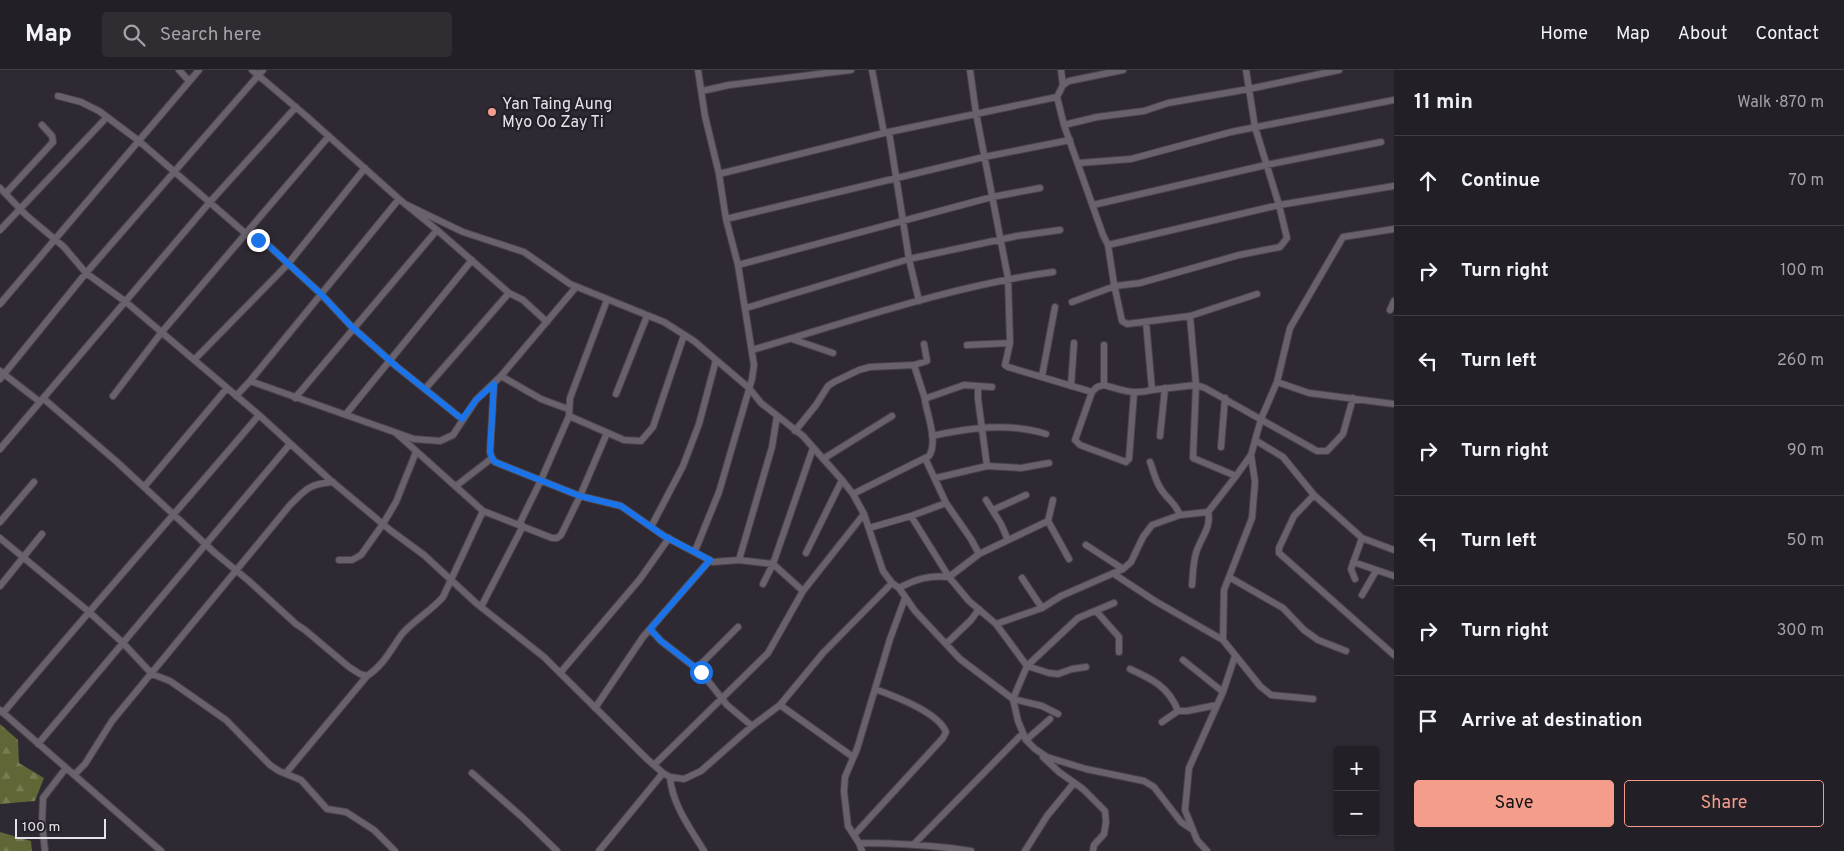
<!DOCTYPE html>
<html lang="en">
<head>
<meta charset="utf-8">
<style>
  :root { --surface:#231f26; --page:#2f2c32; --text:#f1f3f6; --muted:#a3a2a7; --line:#403d43; --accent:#f49d8b }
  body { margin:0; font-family:Overpass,sans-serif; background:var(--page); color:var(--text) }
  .controls { position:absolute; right:15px; bottom:15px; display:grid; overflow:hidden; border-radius:5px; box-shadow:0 1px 4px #0004 }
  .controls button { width:45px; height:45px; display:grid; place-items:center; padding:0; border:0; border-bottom:1px solid var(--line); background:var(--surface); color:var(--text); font:25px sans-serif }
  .scale { position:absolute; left:15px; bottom:12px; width:91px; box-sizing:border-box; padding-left:5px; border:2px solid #e6e3e9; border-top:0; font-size:14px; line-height:18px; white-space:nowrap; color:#e6e3e9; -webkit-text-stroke:4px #252029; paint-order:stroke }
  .stop { position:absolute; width:15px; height:15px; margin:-11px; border:4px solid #1a73e8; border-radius:50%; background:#fff }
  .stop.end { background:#1a73e8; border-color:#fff; box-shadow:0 1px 5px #0008 }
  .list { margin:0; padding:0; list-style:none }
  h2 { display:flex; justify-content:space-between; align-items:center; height:65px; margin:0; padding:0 20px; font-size:21px }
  h2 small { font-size:16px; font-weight:400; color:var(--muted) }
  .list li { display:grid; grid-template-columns:32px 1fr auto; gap:15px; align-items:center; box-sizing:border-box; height:90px; padding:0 20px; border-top:1px solid var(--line) }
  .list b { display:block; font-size:19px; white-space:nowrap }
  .list em { font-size:16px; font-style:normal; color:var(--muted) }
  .actions { display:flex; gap:10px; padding:15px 20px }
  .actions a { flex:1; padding:11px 0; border:1px solid var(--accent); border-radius:5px; text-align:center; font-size:18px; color:var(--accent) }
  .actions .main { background:var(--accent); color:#111 }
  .icon { flex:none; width:28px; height:28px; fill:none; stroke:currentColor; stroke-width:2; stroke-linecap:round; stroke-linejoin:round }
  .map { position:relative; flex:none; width:1394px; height:781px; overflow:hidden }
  header { display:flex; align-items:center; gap:30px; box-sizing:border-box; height:70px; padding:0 25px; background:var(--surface); border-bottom:1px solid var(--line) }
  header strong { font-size:24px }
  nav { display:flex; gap:28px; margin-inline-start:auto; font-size:18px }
  .search { width:350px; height:45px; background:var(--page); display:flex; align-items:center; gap:12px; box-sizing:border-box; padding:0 18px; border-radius:5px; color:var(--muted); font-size:19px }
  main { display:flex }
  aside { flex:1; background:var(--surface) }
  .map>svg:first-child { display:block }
  .forest { fill:url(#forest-firs) }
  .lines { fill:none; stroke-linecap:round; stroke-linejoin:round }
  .minor-casing { stroke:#49444c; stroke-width:8 }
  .minor { stroke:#69626d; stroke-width:6 }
  .route { stroke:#1a73e8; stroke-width:6 }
  .poi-dot { fill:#f49d8b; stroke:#252029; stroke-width:2 }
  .labels { text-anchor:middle; stroke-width:5; stroke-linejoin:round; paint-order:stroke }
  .poi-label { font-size:16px; fill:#e6e3e9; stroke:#252029; text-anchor:start }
</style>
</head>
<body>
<header>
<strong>Map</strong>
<div class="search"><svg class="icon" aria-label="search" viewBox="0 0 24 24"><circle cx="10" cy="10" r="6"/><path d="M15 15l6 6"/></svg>Search here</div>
<nav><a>Home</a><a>Map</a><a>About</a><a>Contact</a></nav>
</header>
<main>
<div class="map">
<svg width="1394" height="781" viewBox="0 0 1394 781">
  <defs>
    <pattern id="forest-firs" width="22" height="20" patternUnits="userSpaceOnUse" patternTransform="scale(1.25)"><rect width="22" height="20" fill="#606635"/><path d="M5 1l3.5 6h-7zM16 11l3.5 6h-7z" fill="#777c52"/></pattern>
  </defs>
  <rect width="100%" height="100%" fill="#2f2933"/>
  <!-- forest -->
  <path class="forest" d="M0,654l18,16 1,23 25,15 -9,23 -35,3z
    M0,762l31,9 1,10h-32z"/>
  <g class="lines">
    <defs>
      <path id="minor" d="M179,0l10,11
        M252,0l53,45 94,84 38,31 72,63 -84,96
        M872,0l12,63
        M970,0l6,43 32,165 2,65 -5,22 3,2 84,25
        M1061,0l2,15
        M702,21l27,-6 122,-15
        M58,26l23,6 18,9 40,30 106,92 23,12 53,49 30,32 45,40 66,53
        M1057,27l6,-12 6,-4 54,-11
        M1064,55l33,-8 47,-6 24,-8 81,-14 90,-19
        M889,62l20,127 10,42
        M1079,93l52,-4 100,-27 163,-32
        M719,104l165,-41 173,-36 7,28 39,110 5,10 6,39 8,37 5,3 63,-8 67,-22
        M0,118l26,27 38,32 22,26 40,29 133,113 70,64 61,51 34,25 52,48 68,54 103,102 16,14 7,4 14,2 17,-8 51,-45 28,-21 43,-52 69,-70
        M6,123l47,-51 -1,-6 -10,-11
        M407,135l56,27 61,20 46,32 94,38 30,19 55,47 12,15 42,33 39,44 11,14 11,20 19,57 9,12 7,5 16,23 45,48 53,40 29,7 16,8
        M1093,135l173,-40 115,-23
        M726,149l258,-62 86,-17
        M0,160l107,-113
        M1108,175l171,-40 115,-19
        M738,195l254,-68 48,-9
        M509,223l14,7 24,22
        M1072,232l43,-16 25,-3 99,-28 41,-8 7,-9 -8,-33 -24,-78 -9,-57
        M0,234l199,-234
        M746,238l163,-49 108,-23 43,-6
        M1390,240l4,-9
        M1190,246l6,69 -3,73 43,18
        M1146,252l6,68 44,-5 9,3 112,63h10l16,-17 10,-36
        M792,269l41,14
        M967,275l43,-2
        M1104,275v40c18,5 29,10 48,5
        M752,280c99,-29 199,-64 301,-78
        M194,290l94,-96 77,-96
        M914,295l13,-4 -3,-17
        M0,301l40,31
        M501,306l40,23 27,10
        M1042,306l13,-69
        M0,309l86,-106 177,-203
        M250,311l164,58 26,2 13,-6 23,-35 25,-24 75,-89
        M1277,312l32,11 85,11
        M494,313l-4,69 2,6 3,4 85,34 41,10 43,30 49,26 26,-2 34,4 30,27
        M1104,315l-7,2 -5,5 -17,48 5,5 46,17 3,-3 5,-66
        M1071,316l3,-43
        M978,317v12l9,67
        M616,324l31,-78
        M113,326l48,-63 168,-197
        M236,326l14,-15 149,-182
        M295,328l142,-168
        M44,329l73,63 98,91 34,28 47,43 9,6 44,37 11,7 7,2c17,-11 24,-27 35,-42 12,-14 29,-23 41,-37l40,-86
        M346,344l126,-154
        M569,346l55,24 17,1 12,-14 31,-92
        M795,361l21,-26 12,-19 6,-4 25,-12 11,-3 44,-2 11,34
        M396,363l87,78 69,27h5l4,-3 19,-39 27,-63
        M932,366c36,-8 77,-14 114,-2
        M1160,366l5,-48
        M1255,370l28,17 31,38 48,43 32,12
        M1221,377l4,-49
        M0,379l209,-246 87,-96
        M925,388l21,45 25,36 8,15
        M823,389l69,-43
        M1150,392c4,10 6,22 13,30 8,11 11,9 17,23
        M936,408l51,-12 34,2 28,-5
        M456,416l36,-28
        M144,417l83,-99
        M853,424l76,-38c9,-14 -1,-39 -4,-55l2,-3 37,-13 28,2
        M1314,425l-20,21 -15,32v5l115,102
        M986,430l15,24 7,16
        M1053,430l-5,21 21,38
        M993,440l33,-15
        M911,446l38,61 20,24 27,23 46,-16 19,-12 62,-27 8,-7 12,-25 9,-12 28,-10 28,-3 28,-36 15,-21 10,-36 16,-37 13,-54 53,-91 51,-8
        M0,452l34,-40
        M519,455l22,-45 28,-64 1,-18 37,-98
        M651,457l32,-61 16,-42 17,-64
        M869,458l42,-12 35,-13
        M0,468l88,73 35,32 29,31 18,7 56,39 44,45 9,6 22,9 26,29 19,3 28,18 21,21
        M1086,475l37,24
        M695,481l24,-59 33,-113 2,-14 -16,-100 -12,-46 -7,-45 -14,-58 -7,-46
        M806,483l36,-73
        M339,490h13l9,-5 22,-31 13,-22 20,-50
        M739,490l33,-113 5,-31
        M1353,492l41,14
        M1114,504l41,27 68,39 37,46 11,9 42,4
        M1229,507l54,31 21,22 14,10 28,11
        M1022,508l20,30
        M1355,509l-4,-10 11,-31
        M763,514l10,-20 40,-116
        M1192,515c1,-11 1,-22 4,-32 4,-14 16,-26 12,-41
        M0,516l42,-52
        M899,518c17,-9 30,-13 50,-11l30,-23 69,-33
        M1362,525l14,-24
        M1114,533l-36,15 -51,48 -14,33 5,22 8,19 9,9 12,8 39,12 58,12 10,6 27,35 12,8
        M481,537l42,-81
        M1096,541l23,26v15
        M996,554l31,42 22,7 9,1 14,-5 14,-2
        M650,559l11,12 40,31 26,33 25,21
        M1223,570l1,-50 28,-72 3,-36 -4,-27
        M946,574l25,-24 8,-11
        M1183,590l40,32
        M696,599l42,-42
        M1130,599c22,10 39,18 48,42h9l30,-6
        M560,603l80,-94 29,-41
        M780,635l73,52
        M595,638l48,-71 67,-77
        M0,640l161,141
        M3,643c84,-100 171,-198 256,-298
        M1162,652l16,-11
        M1026,670l24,-21
        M38,674l252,-300
        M1043,687l16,15 24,17 22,22 1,11 -2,12 -10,11 -1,6
        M654,695l114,-112 35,-62 61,-77
        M286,703l81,-97
        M472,703l50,44 35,34
        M74,705l11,-11 27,-43 178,-216c16,-16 19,-21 43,-23
        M670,707c2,27 20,51 34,74
        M854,765l89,-97 3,-6c-8,-20 -52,-36 -71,-43
        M859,773c38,0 74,2 112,8
        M914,774l109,-111
        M45,781l-3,-28 1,-25 23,-30
        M599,781l64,-78
        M862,781l-3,-8 -11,-17 -4,-34 1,-15 12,-28 33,-110 15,-41
        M1025,781l22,-35 27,-33
        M1207,781l-10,-11 -12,-30 4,-42 34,-76 12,-36"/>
    </defs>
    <!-- minor casing -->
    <use href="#minor" class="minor-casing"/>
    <!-- minor -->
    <use href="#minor" class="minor"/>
  </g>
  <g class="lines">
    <!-- route -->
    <path class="route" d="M258,170l10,5 53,49 30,32 45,40 66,53 14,-19 18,-16 -4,68 2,6 3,4 85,34 41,10 43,30 46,24 -60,69 11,12 40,31"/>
  </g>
  <!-- markers -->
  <circle class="poi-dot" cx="492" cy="42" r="5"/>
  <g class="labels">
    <!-- poi labels -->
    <g class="poi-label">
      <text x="502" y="39">Yan Taing Aung<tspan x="502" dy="18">Myo Oo Zay Ti</tspan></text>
    </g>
  </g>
</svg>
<div class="controls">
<button>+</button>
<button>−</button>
</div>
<div class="scale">100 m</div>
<div class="stop" style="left:701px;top:602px"></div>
<div class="stop end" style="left:258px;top:170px"></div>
</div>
<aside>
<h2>11 min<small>Walk · 870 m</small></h2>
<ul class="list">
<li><svg class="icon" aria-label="ahead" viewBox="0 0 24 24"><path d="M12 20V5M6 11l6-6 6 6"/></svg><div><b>Continue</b></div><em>70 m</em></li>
<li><svg class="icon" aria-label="right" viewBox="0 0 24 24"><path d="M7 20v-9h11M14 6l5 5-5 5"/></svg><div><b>Turn right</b></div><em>100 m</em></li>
<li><svg class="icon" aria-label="left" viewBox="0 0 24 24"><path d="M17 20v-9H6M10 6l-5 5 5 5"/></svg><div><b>Turn left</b></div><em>260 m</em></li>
<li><svg class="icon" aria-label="right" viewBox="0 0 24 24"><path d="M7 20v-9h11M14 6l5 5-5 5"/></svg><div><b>Turn right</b></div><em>90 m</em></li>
<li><svg class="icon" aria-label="left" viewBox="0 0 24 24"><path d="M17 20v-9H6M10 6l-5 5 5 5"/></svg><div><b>Turn left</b></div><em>50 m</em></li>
<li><svg class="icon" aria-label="right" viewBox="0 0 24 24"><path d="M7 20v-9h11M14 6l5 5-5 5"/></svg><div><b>Turn right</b></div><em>300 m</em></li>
<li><svg class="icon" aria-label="arrive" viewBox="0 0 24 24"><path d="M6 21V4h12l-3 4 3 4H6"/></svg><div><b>Arrive at destination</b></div></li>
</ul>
<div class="actions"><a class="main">Save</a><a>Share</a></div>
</aside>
</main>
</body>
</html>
